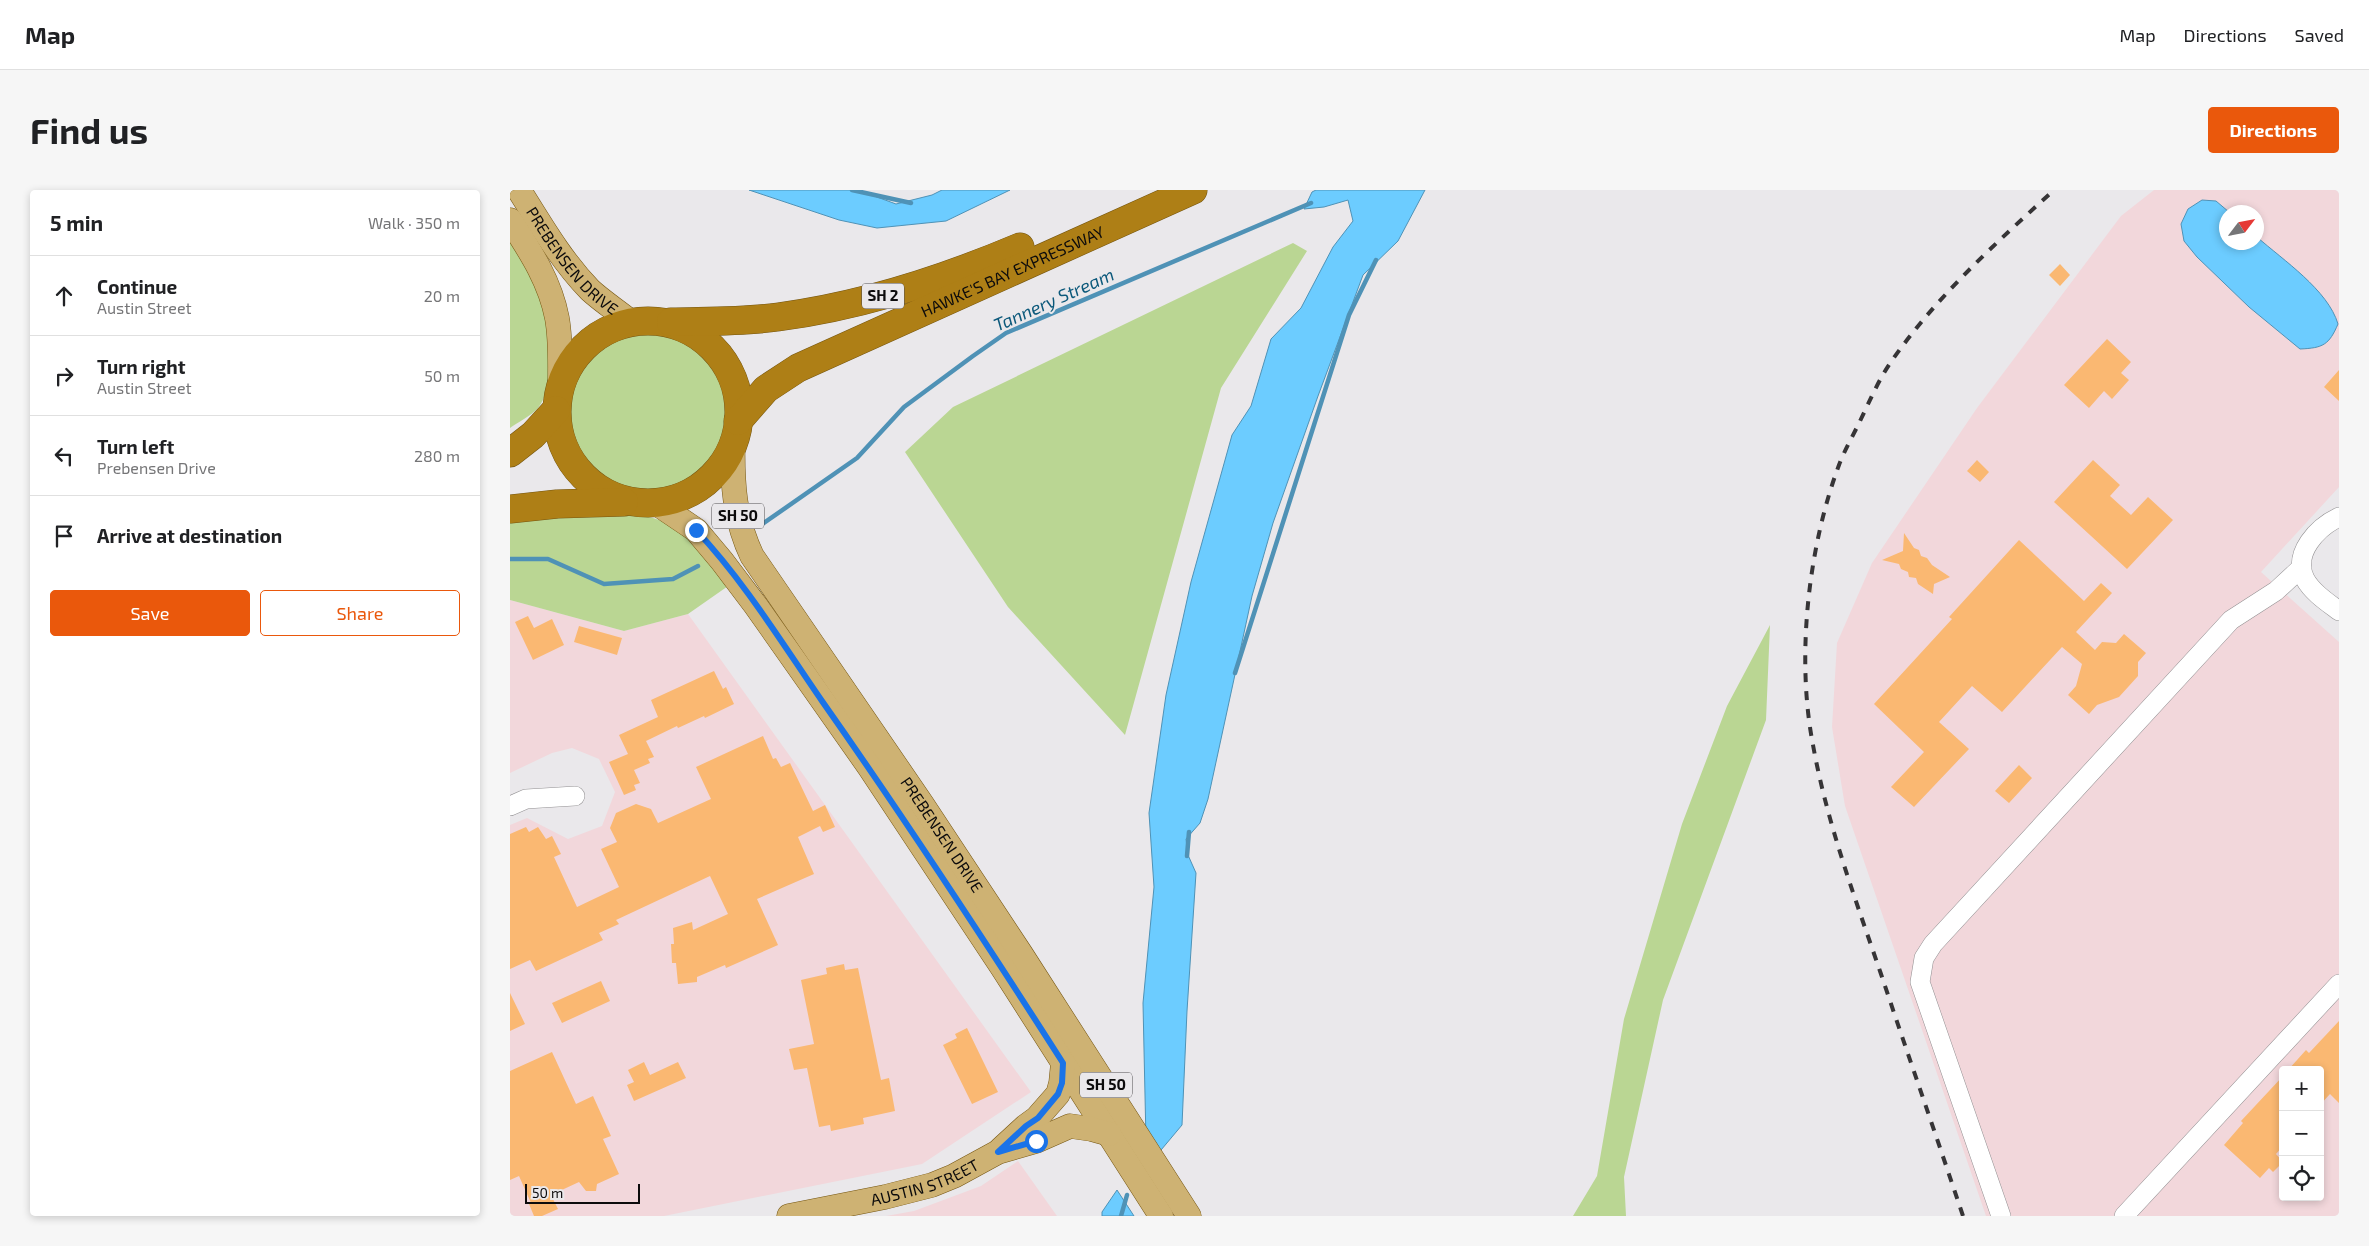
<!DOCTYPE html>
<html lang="en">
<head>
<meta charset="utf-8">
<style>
  :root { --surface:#fff; --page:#f6f6f6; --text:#202124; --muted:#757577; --line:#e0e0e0; --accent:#ea580c }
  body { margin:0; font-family:"Exo 2",sans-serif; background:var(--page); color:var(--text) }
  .controls { position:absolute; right:15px; bottom:15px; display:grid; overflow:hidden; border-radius:5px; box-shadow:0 2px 8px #0003 }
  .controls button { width:45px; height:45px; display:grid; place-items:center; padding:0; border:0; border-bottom:1px solid var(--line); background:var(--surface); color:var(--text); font:25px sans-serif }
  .compass { position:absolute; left:1709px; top:15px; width:45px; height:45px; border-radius:50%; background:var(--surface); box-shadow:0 2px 8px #0003; rotate:58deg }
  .scale { position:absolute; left:15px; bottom:12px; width:115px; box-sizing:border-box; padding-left:5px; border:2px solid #0c0b0c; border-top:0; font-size:14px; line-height:18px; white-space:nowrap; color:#0c0b0c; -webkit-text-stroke:4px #eae8eb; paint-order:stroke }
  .stop { position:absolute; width:15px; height:15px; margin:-11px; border:4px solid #1a73e8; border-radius:50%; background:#fff }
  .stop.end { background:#1a73e8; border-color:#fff; box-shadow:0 1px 5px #0008 }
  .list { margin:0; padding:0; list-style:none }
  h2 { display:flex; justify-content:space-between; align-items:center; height:65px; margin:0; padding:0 20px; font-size:21px }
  h2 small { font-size:16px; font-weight:400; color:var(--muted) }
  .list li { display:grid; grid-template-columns:32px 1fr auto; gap:15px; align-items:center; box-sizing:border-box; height:80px; padding:0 20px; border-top:1px solid var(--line) }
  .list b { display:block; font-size:19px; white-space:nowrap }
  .list p { margin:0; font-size:16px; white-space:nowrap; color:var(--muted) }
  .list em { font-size:16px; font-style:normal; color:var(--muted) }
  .actions { display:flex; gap:10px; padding:15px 20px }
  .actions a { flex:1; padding:11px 0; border:1px solid var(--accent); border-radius:5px; text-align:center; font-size:18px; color:var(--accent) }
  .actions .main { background:var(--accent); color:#fff }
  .icon { flex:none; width:28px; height:28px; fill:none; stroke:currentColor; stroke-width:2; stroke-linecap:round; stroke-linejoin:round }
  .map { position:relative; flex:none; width:1829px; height:1026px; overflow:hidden; border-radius:5px }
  header { display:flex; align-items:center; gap:30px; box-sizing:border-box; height:70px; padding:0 25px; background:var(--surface); border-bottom:1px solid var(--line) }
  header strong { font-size:24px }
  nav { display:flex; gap:28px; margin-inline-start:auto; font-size:18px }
  .intro { display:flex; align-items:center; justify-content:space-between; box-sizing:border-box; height:120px; padding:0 30px }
  h1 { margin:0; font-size:35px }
  .button { padding:12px 22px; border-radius:5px; background:var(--accent); color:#fff; font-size:18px; font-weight:700 }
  main { display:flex; gap:30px; padding:0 30px }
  aside { flex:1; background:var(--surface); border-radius:5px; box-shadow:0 2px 8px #0003 }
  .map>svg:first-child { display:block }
  .industrial { fill:#f2d7db; fill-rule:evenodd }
  .green { fill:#bad693 }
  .water { fill:#6cccff; stroke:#4f92b6 }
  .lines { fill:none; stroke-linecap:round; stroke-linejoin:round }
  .stream { stroke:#4f92b6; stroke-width:4.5 }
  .building { fill:#fab872 }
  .minor-casing { stroke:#939193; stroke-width:20 }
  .major-casing { stroke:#755612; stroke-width:25 }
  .highway-casing { stroke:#755612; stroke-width:29 }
  .minor { stroke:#fff; stroke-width:19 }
  .major { stroke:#ceb273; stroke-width:24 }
  .highway { stroke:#ae7f16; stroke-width:28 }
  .rail { stroke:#363436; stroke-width:4; stroke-dasharray:9 9; stroke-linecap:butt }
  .route { stroke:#1a73e8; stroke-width:6 }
  .labels { text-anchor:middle; stroke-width:4; stroke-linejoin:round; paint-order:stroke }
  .shield { fill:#eae8eb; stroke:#4f4d4f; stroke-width:1 }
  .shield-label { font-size:15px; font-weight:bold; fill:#0c0b0c }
  .street-label { font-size:16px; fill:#0c0b0c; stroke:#eae8eb }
  .water-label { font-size:18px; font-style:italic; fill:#0c597b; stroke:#eae8eb }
</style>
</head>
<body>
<header>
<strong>Map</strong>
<nav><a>Map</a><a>Directions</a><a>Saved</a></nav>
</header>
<div class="intro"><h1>Find us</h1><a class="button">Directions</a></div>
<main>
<aside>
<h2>5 min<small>Walk · 350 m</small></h2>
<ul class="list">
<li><svg class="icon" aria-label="ahead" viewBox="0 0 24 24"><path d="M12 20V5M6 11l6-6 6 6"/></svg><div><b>Continue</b><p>Austin Street</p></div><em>20 m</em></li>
<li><svg class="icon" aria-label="right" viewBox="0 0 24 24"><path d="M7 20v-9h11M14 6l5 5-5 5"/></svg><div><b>Turn right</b><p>Austin Street</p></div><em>50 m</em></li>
<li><svg class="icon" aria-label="left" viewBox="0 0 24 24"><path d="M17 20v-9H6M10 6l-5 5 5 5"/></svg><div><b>Turn left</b><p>Prebensen Drive</p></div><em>280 m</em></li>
<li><svg class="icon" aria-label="arrive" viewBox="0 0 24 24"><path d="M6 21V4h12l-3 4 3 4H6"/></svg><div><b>Arrive at destination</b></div></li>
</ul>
<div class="actions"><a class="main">Save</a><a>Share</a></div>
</aside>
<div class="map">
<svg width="1829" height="1026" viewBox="0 0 1829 1026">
  <rect width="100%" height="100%" fill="#eae8eb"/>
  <!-- industrial -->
  <path class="industrial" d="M1644,0h185v297l-78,85 78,70v574h-353l-141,-410 -13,-79 5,-84 35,-80 105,-155 144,-192zM1716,22h30v30h-30zM1773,880h37v127h-37z
    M0,410l114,31 64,-17 343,478 -109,72 -258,52h-154v-391l17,-7 41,21 34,-13 13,-34 -16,-33 -27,-11 -20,5 -42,20z
    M508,971l39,55h-171l28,-5 67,-25z"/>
  <!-- green -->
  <path class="green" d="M0,45c10,19 22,38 30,58 11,25 17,93 -2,115 -7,8 -20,14 -28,20z
    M783,53l14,8 -86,137 -96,347 -117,-128 -103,-155 48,-45z
    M59 222a78 78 0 1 1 156 0a78 78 0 1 1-156 0Z
    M93,324c17,0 34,-1 50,4 33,9 56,42 78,66l-43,30 -64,17 -114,-31v-80z
    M1260,435l-4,95 -103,280 -39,177 2,39h-53l24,-40 27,-157 58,-195 45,-118z"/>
  <!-- water -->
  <path class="water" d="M239,0h109l38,14 36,-9 10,-5h68l-64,31 -69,7 -38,-8z
    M806,0h109l-27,51 -35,34 -45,121 -45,127 -21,73 -44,203 -8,24 -14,16 2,16 8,18 -9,138 -5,114 -26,31 -10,-15 -3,-138 11,-116 -5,-74 17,-118 25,-113 41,-147 19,-29 20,-67 30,-31 32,-61 20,-26 -5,-21 -24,7 -20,2 8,-17z
    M1692,10l14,1 13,11h-3v30h30l1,-5c26,23 71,53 81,87 -9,21 -15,24 -38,25l-51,-42 -52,-50 -13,-16 -3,-17 7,-15z
    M607,1000l17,26h-32v-4z"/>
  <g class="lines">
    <!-- stream -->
    <path class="stream" d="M342,0l59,13
      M251,335l96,-67 47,-51 69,-51 33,-23 305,-130
      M0,369h38l56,25 69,-5 25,-13
      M725,483l114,-358 27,-55
      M677,666l2,-24
      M611,1026l6,-21"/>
  </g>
  <!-- building -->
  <path class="building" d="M1550,74l10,11 -10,11 -11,-11z
    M1597,149l24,23 -10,11 8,7 -17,19 -8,-8 -15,17 -25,-23z
    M1829,180v31l-15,-14z
    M1467,270l12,12 -9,10 -13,-11z
    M1583,270l27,25 -10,11 21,19 17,-18 25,23 -46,49 -73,-67z
    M1394,343l10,15 5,2 2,6 6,2 5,7 18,12 -16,7 -1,10 -15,-10 -2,-6 -7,-1 -1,-5 -7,-3 -2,-5 -17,-4 21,-9z
    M1509,350l65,61 17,-18 11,10 -36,39 19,18 7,-8 14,1 8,-9 22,19 -8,9v14l-19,21 -22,8 -8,9 -21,-19 8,-9 6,-22 -20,-17 -60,65 -30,-26 -33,36 30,27 -55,58 -23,-20 33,-35 -50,-48 78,-85 -3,-2z
    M18,426l6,12 18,-9 12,26 -31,15 -18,-38z
    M69,436l43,12 -5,17 -43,-13z
    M204,481l9,18 3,-2 8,17 -29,14 -1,-2 -26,12 -1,-2 -31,15 8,16 -6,2 2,4 -16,7 6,13 -6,2 2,5 -12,5 -15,-33 19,-8 -9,-19 39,-18 -7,-17z
    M253,546l10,23 3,-1 5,9 9,-4 23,48 12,-6 10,22 -12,5 -3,-6 -22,11 16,37 -57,25 21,46 -52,23 -1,-3 -28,12v5l-19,2 -2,-21h-4l-1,-19h3l-1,-16 19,-6 1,8 35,-16 -18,-38 -94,44 3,4 -20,9 4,7 -67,31 -6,-11 -20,9v-135l16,-7 3,5 9,-5 8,12 6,-3 9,18 -7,3 23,50 42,-20 -18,-38 16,-7 -7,-14 6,-15 20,-9 15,5 7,14 53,-24 -15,-32z
    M1509,575l13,13 -23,25 -14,-12z
    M334,774l1,6 13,-2 23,112 8,-2 6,33 -32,7 1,6 -33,7 -1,-6 -11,2 -12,-59 -13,2 -5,-21 25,-5 -13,-64 26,-6 -1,-6z
    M91,791l9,20 -48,22 -10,-20z
    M0,803l15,31 -15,7z
    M1829,831v82l-9,-9 -10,11v-35h-32l18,-20 3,3z
    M457,838l31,64 -26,12 -29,-59 14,-7 -2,-4z
    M42,862l24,52 17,-8 18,40 -8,3 16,35 -22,10 -1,7h-10l-7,-9 -28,13 7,14 -16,7h-8l-5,-12 2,-1 -12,-27 -9,4v-109z
    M134,872l6,13 28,-13 8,16 -52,23 -7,-16 7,-3 -6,-12z
    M1773,886v70l-7,8 7,8 -10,10 -4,-4 -9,10 -36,-33 19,-22 -2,-2z"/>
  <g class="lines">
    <defs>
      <path id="minor" d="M1829,327c-21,10 -47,36 -34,62 7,13 22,23 34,32
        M0,616l16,-7 49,-3
        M1491,1026l-81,-234 4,-24 9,-14 298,-324 45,-29 26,-24
        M1614,1026l215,-232"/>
      <g id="major">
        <path id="s1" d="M9,0c22,35 42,70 71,100 13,12 29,22 42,33"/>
        <path d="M0,30c20,31 40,61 47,98 4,22 3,44 3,66"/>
        <path id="s2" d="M223,251c-1,41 1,77 19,115l170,248 99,150 168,262"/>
        <path d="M146,313l40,27 26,31 34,45 114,162 132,199 159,249"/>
        <path d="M491,959l25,-23 11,-8 21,-24 3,-11 2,-20"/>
        <path id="s3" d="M279,1026l96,-19 47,-12 22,-9 44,-24 38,-11 34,-15 21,3 18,5"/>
      </g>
      <g id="highway">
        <circle cx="138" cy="222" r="91"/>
        <path d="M161,132c36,-1 72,0 107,-5 84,-11 164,-37 242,-70"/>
        <path id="s4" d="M228,231l28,-32 32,-21 395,-178"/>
        <path d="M0,263l23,-18 23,-25"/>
        <path d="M0,319l47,-5 67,-2"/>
      </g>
    </defs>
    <!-- minor casing -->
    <use href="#minor" class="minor-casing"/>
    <!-- major casing -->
    <use href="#major" class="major-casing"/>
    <!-- highway casing -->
    <use href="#highway" class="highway-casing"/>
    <!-- minor -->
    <use href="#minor" class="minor"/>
    <!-- major -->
    <use href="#major" class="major"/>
    <!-- highway -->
    <use href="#highway" class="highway"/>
    <!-- rail -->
    <path class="rail" d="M1453,1026c-27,-81 -55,-161 -82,-242 -26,-76 -54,-151 -68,-229 -17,-87 -5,-197 26,-280 6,-16 15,-31 22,-46 10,-21 19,-42 32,-60 45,-64 104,-117 161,-169"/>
  </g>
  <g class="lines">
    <!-- route -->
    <path class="route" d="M186,340c48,51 86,113 126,171 83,118 163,240 241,362l-1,20 -4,11 -20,24 -12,8 -28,26 38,-11"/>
  </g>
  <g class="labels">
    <!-- shield labels -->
    <g class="shield">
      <rect x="352" y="93.5" width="42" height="25" rx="4"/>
      <rect x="202" y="313.5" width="52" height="25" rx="4"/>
      <rect x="570" y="882.5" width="52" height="25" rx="4"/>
    </g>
    <g class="shield-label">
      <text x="373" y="111">SH 2</text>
      <text x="228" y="331">SH 50</text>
      <text x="596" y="900">SH 50</text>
    </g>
    <!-- street labels -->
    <g class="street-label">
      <text dy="6" stroke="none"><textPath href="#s1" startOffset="89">PREBENSEN DRIVE</textPath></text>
      <text dy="6" stroke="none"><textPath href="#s4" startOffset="316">HAWKE'S BAY EXPRESSWAY</textPath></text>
      <text dy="6" stroke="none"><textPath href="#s2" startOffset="455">PREBENSEN DRIVE</textPath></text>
      <text dy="6" stroke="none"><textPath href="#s3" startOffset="140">AUSTIN STREET</textPath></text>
    </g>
    <!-- water labels -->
    <g class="water-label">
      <text transform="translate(544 110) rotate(-24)" y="6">Tannery Stream</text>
    </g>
  </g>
</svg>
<div class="controls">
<button>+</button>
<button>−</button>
<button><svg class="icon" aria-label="locate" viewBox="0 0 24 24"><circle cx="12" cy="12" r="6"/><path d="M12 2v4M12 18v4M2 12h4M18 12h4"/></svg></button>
</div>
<svg class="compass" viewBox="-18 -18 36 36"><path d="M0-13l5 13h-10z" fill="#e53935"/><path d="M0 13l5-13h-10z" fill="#757577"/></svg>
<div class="scale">50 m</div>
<div class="stop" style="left:526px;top:951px"></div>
<div class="stop end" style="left:186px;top:340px"></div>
</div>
</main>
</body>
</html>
